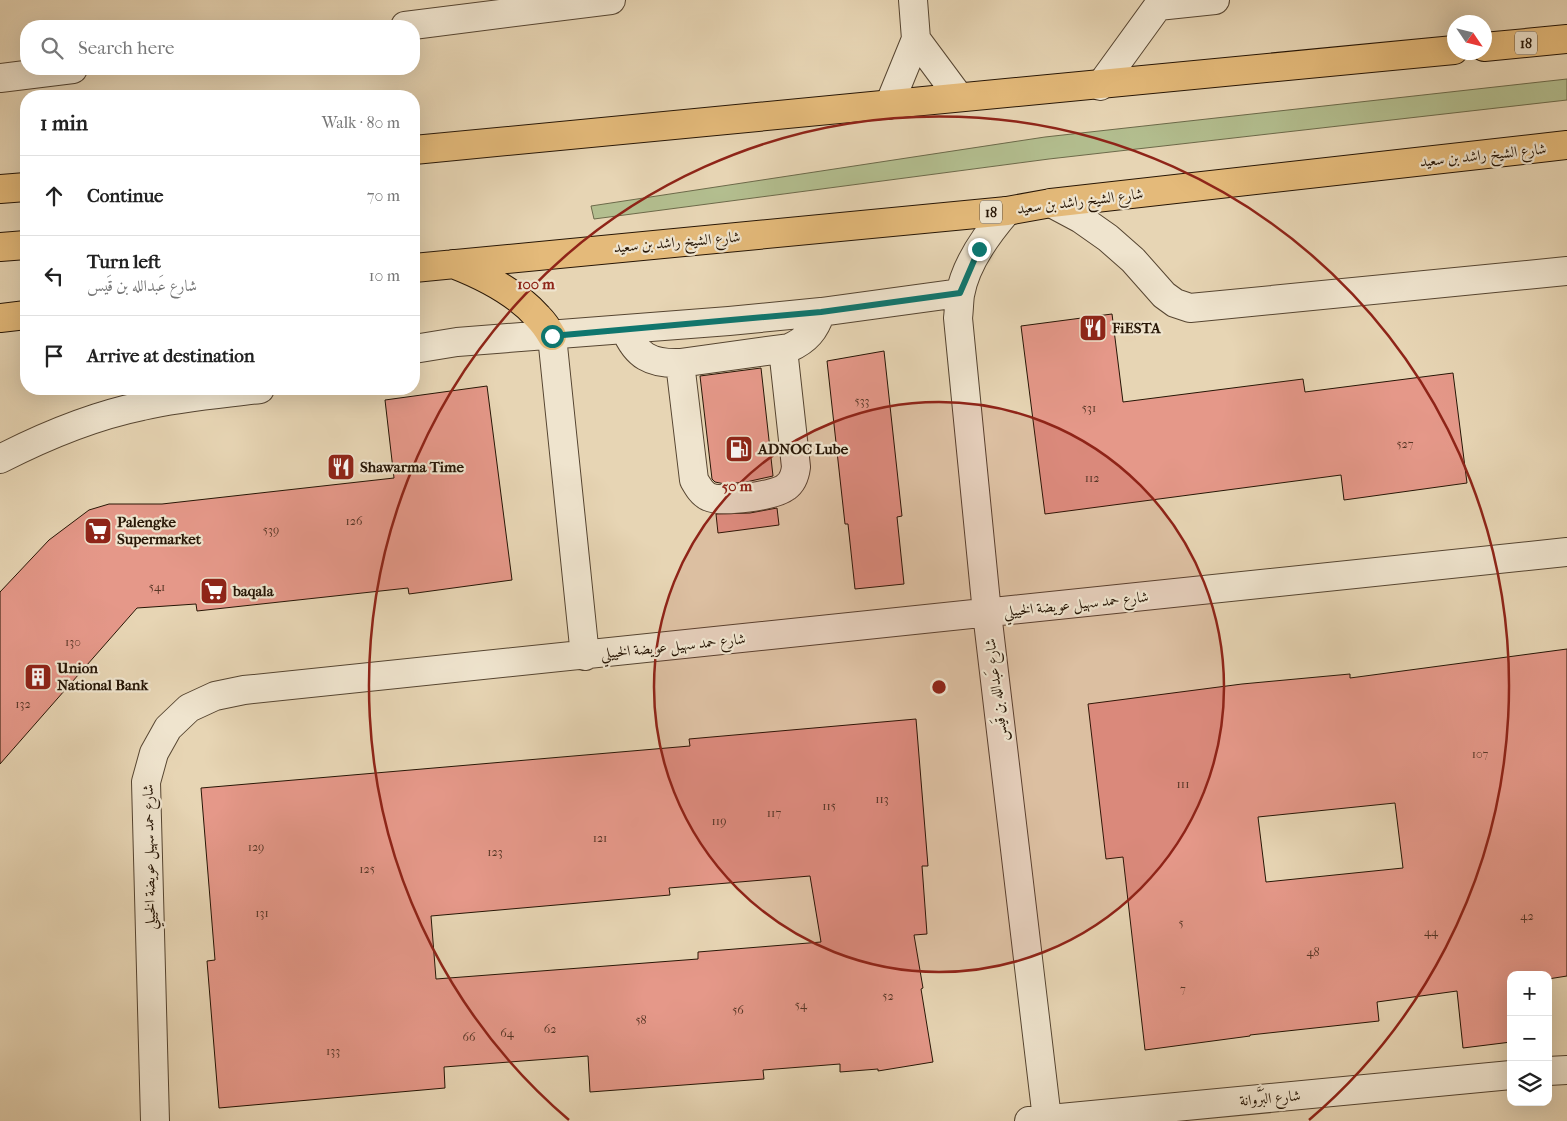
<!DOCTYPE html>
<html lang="en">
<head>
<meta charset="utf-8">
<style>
  :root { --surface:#fff; --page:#f6f6f6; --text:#222; --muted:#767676; --line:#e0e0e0 }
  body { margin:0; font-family:"IM FELL French Canon",Amiri,serif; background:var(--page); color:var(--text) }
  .controls { position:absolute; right:15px; bottom:15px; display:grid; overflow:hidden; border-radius:10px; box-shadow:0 5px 20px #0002 }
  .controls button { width:45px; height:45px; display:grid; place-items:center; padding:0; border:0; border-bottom:1px solid var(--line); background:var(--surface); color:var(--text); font:25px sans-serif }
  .compass { position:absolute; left:1447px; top:15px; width:45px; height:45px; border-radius:50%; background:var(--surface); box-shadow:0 5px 20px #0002; rotate:125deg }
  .stop { position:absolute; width:15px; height:15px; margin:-11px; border:4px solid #0f766e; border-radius:50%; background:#fff }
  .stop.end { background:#0f766e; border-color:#fff; box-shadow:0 1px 5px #0008 }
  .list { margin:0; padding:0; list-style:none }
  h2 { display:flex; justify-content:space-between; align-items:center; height:65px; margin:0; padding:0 20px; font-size:21px }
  h2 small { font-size:16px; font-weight:400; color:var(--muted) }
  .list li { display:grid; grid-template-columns:32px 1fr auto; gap:15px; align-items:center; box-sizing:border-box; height:80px; padding:0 20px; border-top:1px solid var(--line) }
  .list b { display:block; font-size:19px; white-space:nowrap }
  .list p { margin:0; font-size:16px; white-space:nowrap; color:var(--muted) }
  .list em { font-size:16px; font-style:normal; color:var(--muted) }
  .icon { flex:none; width:28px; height:28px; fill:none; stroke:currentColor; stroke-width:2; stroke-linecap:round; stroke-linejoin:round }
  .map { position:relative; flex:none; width:1567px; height:1121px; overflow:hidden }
  .search { position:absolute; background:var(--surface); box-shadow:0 5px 20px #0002; left:20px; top:20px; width:400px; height:55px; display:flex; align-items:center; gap:12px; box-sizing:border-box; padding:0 18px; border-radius:20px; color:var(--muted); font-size:19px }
  .panel { position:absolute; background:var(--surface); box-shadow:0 5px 20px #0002; left:20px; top:90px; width:400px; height:305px; border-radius:20px }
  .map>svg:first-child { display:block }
  .green { fill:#b3be8f; stroke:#6c6a4a }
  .building { fill:#e59889; stroke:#261505; fill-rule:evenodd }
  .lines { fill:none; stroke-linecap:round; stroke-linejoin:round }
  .minor-casing { stroke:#564531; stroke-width:30 }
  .major-casing { stroke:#261505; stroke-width:30 }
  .minor { stroke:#efe4ce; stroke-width:28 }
  .major { stroke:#e4ba7a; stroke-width:28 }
  .route { stroke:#0f766e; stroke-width:6 }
  .ring { fill:none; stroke:#8f2418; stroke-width:2.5 }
  .labels { text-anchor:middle; stroke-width:4.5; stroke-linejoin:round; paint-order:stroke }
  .number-label { font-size:12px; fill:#563626 }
  .shield { fill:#efe4ce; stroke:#625341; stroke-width:1 }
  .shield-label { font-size:14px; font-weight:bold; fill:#261505 }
  .street-label { font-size:15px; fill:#261505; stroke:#efe4ce }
  .poi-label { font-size:15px; font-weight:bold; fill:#261505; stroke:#efe4ce; text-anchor:start }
  .centre { fill:#8f2418; stroke:#efe4ce; stroke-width:2.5 }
  .ring-label { font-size:15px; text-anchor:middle; font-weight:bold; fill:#8f2418; stroke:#efe4ce; stroke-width:4.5; stroke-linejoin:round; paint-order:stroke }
</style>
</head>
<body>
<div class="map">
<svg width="1567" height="1121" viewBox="0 0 1567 1121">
  <rect width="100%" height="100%" fill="#e7d5b4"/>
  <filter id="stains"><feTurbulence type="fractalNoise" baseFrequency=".004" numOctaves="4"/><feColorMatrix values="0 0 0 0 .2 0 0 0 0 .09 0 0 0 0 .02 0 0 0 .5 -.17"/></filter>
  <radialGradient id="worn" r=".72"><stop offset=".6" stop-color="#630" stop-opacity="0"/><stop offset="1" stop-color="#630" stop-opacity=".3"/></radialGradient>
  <!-- green -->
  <path class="green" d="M1567,79v21l-518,59 -455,60 -3,-13 454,-69z"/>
  <!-- building -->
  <path class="building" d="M1112,314l11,88 180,-23 2,13 148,-19 14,110 -123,17 -3,-25 -296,39 -24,-188z
    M884,351l18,165 -5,1 7,67 -49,5 -7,-65h-3l-18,-163z
    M761,368l12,108 -27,6 -21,2 -10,-2 -3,-3 -12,-103z
    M487,386l25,194 -103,14 -1,-6 -211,23 -1,-7 -59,4 -137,156v-172l49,-52 40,-30 20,-6h53l232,-26 -9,-78z
    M777,508l2,17 -61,8 -2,-19 34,-1z
    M1567,649v327l-19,3v-4h-37v67l-48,6 -6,-57 -80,11 2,19 -129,14v1l-105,14 -22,-193 -17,2 -18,-155 154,-20 108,-10v4zM1395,803l8,65 -137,14 -8,-65z
    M916,719l12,147h-6l5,68 -13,1 9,53 -2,1 12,73 -55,9v-2l-38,3v-8l-77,6 1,9 -174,13 -2,-36 -144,11 1,21 -226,20 -12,-147 8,-1 -14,-172 489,-42 -1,-7zM810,876l11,66 -123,10v7l-262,20 -5,-63 239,-21 -1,-7z"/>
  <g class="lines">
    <defs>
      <path id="minor" d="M405,26l206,-26
        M916,39l43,58
        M0,78l73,-9
        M1100,86l58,-80 57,-6
        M889,105l27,-66 -3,-39
        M1051,203l30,16 27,19 25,22 31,35 11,8 15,5 377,-37
        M1007,211c-19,22 -42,54 -47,84 -1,7 -1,15 -2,23l29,295 60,506 -1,2
        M625,329c11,27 26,35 55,34l109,-15c18,-8 26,-18 32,-36
        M552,336l33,320
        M414,349l43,-7 272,-21 92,-9 139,-19
        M680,363l14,117c4,7 8,14 15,17 13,6 66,-1 77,-10 7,-5 9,-12 10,-20l-13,-118
        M0,459c45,-23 93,-43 142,-53 39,-9 78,-12 118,-17
        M1548,1071l19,-1
        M155,1121l-9,-339 8,-29 14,-25 21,-20 26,-12 29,-6 1323,-138
        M1029,1121l482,-46"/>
      <path id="major" d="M1484,47l83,-8
        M414,150c347,-33 694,-65 1040,-100
        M0,189l26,-2
        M0,247l26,-2
        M453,264c31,12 63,28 85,53 5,5 10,12 14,19
        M414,268l593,-57 44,-8 516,-58
        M0,318l26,-3"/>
    </defs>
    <!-- minor casing -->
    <use href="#minor" class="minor-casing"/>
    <!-- major casing -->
    <use href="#major" class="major-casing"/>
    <!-- minor -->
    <use href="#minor" class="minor"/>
    <!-- major -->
    <use href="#major" class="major"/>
  </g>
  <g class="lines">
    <!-- route -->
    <path class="route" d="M552,336l269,-24 139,-19 19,-44"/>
  </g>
  <!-- distance rings -->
  <circle cx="939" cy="687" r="285" fill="#8f2418" fill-opacity=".12"/>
  <g class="ring">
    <circle cx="939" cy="687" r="285"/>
    <path d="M569 1120A570 570 0 1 1 1309 1120"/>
  </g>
  <!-- icons -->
  <defs>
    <symbol id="restaurant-square" viewBox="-11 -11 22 22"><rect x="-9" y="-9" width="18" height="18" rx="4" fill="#8f2418" stroke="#efe4ce"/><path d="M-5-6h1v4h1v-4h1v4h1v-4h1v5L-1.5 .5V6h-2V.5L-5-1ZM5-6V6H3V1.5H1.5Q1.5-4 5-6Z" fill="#fff"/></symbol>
    <symbol id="fuel-square" viewBox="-11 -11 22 22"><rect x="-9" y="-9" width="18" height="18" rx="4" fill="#8f2418" stroke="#efe4ce"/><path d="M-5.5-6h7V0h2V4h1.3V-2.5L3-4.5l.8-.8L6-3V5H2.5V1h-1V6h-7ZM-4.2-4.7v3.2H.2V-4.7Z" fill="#fff"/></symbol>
    <symbol id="supermarket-square" viewBox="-11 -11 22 22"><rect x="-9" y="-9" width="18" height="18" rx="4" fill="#8f2418" stroke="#efe4ce"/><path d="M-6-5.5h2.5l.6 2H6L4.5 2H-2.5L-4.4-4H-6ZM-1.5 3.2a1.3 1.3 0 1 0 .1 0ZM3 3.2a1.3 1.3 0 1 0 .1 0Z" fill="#fff"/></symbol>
    <symbol id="building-square" viewBox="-11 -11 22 22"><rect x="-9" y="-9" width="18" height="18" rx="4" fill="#8f2418" stroke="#efe4ce"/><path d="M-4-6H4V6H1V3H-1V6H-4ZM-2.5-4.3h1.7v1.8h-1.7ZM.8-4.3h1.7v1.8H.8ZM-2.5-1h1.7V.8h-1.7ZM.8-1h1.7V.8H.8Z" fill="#fff"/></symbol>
  </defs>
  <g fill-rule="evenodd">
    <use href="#restaurant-square" x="1077" y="312" width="32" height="32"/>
    <use href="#fuel-square" x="723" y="433" width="32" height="32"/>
    <use href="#restaurant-square" x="325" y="451" width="32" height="32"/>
    <use href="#supermarket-square" x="82" y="515" width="32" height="32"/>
    <use href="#supermarket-square" x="198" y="575" width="32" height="32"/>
    <use href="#building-square" x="22" y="661" width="32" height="32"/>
  </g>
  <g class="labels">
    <!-- number labels -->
    <g class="number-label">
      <text x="862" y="405">533</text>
      <text x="1089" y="412">531</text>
      <text x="1405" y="448">527</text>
      <text x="1092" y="482">112</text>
      <text x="354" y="525">126</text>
      <text x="271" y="534">539</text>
      <text x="157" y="591">541</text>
      <text x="73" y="646">130</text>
      <text x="23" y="708">132</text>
      <text x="1480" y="758">107</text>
      <text x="1183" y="788">111</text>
      <text x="882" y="803">113</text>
      <text x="829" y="810">115</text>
      <text x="774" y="817">117</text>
      <text x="719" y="825">119</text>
      <text x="600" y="842">121</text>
      <text x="256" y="851">129</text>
      <text x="495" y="856">123</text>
      <text x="367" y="873">125</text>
      <text x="262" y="917">131</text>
      <text x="1527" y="920">42</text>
      <text x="1181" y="927">5</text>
      <text x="1431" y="936">44</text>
      <text x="1313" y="956">48</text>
      <text x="1183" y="993">7</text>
      <text x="888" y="1000">52</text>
      <text x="801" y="1009">54</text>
      <text x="738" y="1014">56</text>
      <text x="641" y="1024">58</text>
      <text x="550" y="1033">62</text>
      <text x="507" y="1037">64</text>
      <text x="469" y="1041">66</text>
      <text x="333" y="1055">133</text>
    </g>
    <!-- shield labels -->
    <g class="shield">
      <rect x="1515" y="31.5" width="22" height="23" rx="4"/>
      <rect x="980" y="200.5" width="22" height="23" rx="4"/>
    </g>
    <g class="shield-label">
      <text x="1526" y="48">18</text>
      <text x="991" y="217">18</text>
    </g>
    <!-- street labels -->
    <g class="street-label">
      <text transform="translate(1483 155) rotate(-6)" y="5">شارع الشيخ راشد بن سعيد</text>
      <text transform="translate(1080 201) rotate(-7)" y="5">شارع الشيخ راشد بن سعيد</text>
      <text transform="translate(677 242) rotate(-5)" y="5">شارع الشيخ راشد بن سعيد</text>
      <text transform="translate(1076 604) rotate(-6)" y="5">شارع حمد سهيل عويضة الخييلي</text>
      <text transform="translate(673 646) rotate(-6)" y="5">شارع حمد سهيل عويضة الخييلي</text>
      <text transform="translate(996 690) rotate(-97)" y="5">شارع عَبدالله بن قَيس</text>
      <text transform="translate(149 857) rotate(-91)" y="5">شارع حمد سهيل عويضة الخييلي</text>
      <text transform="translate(1270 1098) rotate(-5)" y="5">شارع البَرَّوانة</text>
    </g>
    <!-- poi labels -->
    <g class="poi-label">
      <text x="1112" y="333">FiESTA</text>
      <text x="758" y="454">ADNOC Lube</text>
      <text x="360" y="472">Shawarma Time</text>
      <text x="117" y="527">Palengke<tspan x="117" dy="17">Supermarket</tspan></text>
      <text x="233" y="596">baqala</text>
      <text x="57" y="673">Union<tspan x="57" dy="17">National Bank</tspan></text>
    </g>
  </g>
  <circle cx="939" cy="687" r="8" class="centre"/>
  <g class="ring-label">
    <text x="536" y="289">100 m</text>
    <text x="737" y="491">50 m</text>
  </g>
  <rect width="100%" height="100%" filter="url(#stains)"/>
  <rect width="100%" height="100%" fill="url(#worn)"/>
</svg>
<div class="controls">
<button>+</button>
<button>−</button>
<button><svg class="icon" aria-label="layers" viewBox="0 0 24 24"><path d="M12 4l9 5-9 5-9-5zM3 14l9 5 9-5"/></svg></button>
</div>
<svg class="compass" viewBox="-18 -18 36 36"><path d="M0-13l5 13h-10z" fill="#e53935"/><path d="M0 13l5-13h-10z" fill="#767676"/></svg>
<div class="stop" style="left:552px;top:336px"></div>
<div class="stop end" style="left:979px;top:249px"></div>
<div class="search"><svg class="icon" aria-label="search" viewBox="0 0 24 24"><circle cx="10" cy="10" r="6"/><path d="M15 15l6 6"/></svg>Search here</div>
<section class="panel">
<h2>1 min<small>Walk · 80 m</small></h2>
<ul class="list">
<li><svg class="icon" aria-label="ahead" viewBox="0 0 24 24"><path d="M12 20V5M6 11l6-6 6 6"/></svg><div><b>Continue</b></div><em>70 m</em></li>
<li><svg class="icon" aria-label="left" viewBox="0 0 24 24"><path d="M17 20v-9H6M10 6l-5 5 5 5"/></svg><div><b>Turn left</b><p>شارع عَبدالله بن قَيس</p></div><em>10 m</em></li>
<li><svg class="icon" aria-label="arrive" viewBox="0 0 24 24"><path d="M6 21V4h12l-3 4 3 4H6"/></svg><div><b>Arrive at destination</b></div></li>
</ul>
</section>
</div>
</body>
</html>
